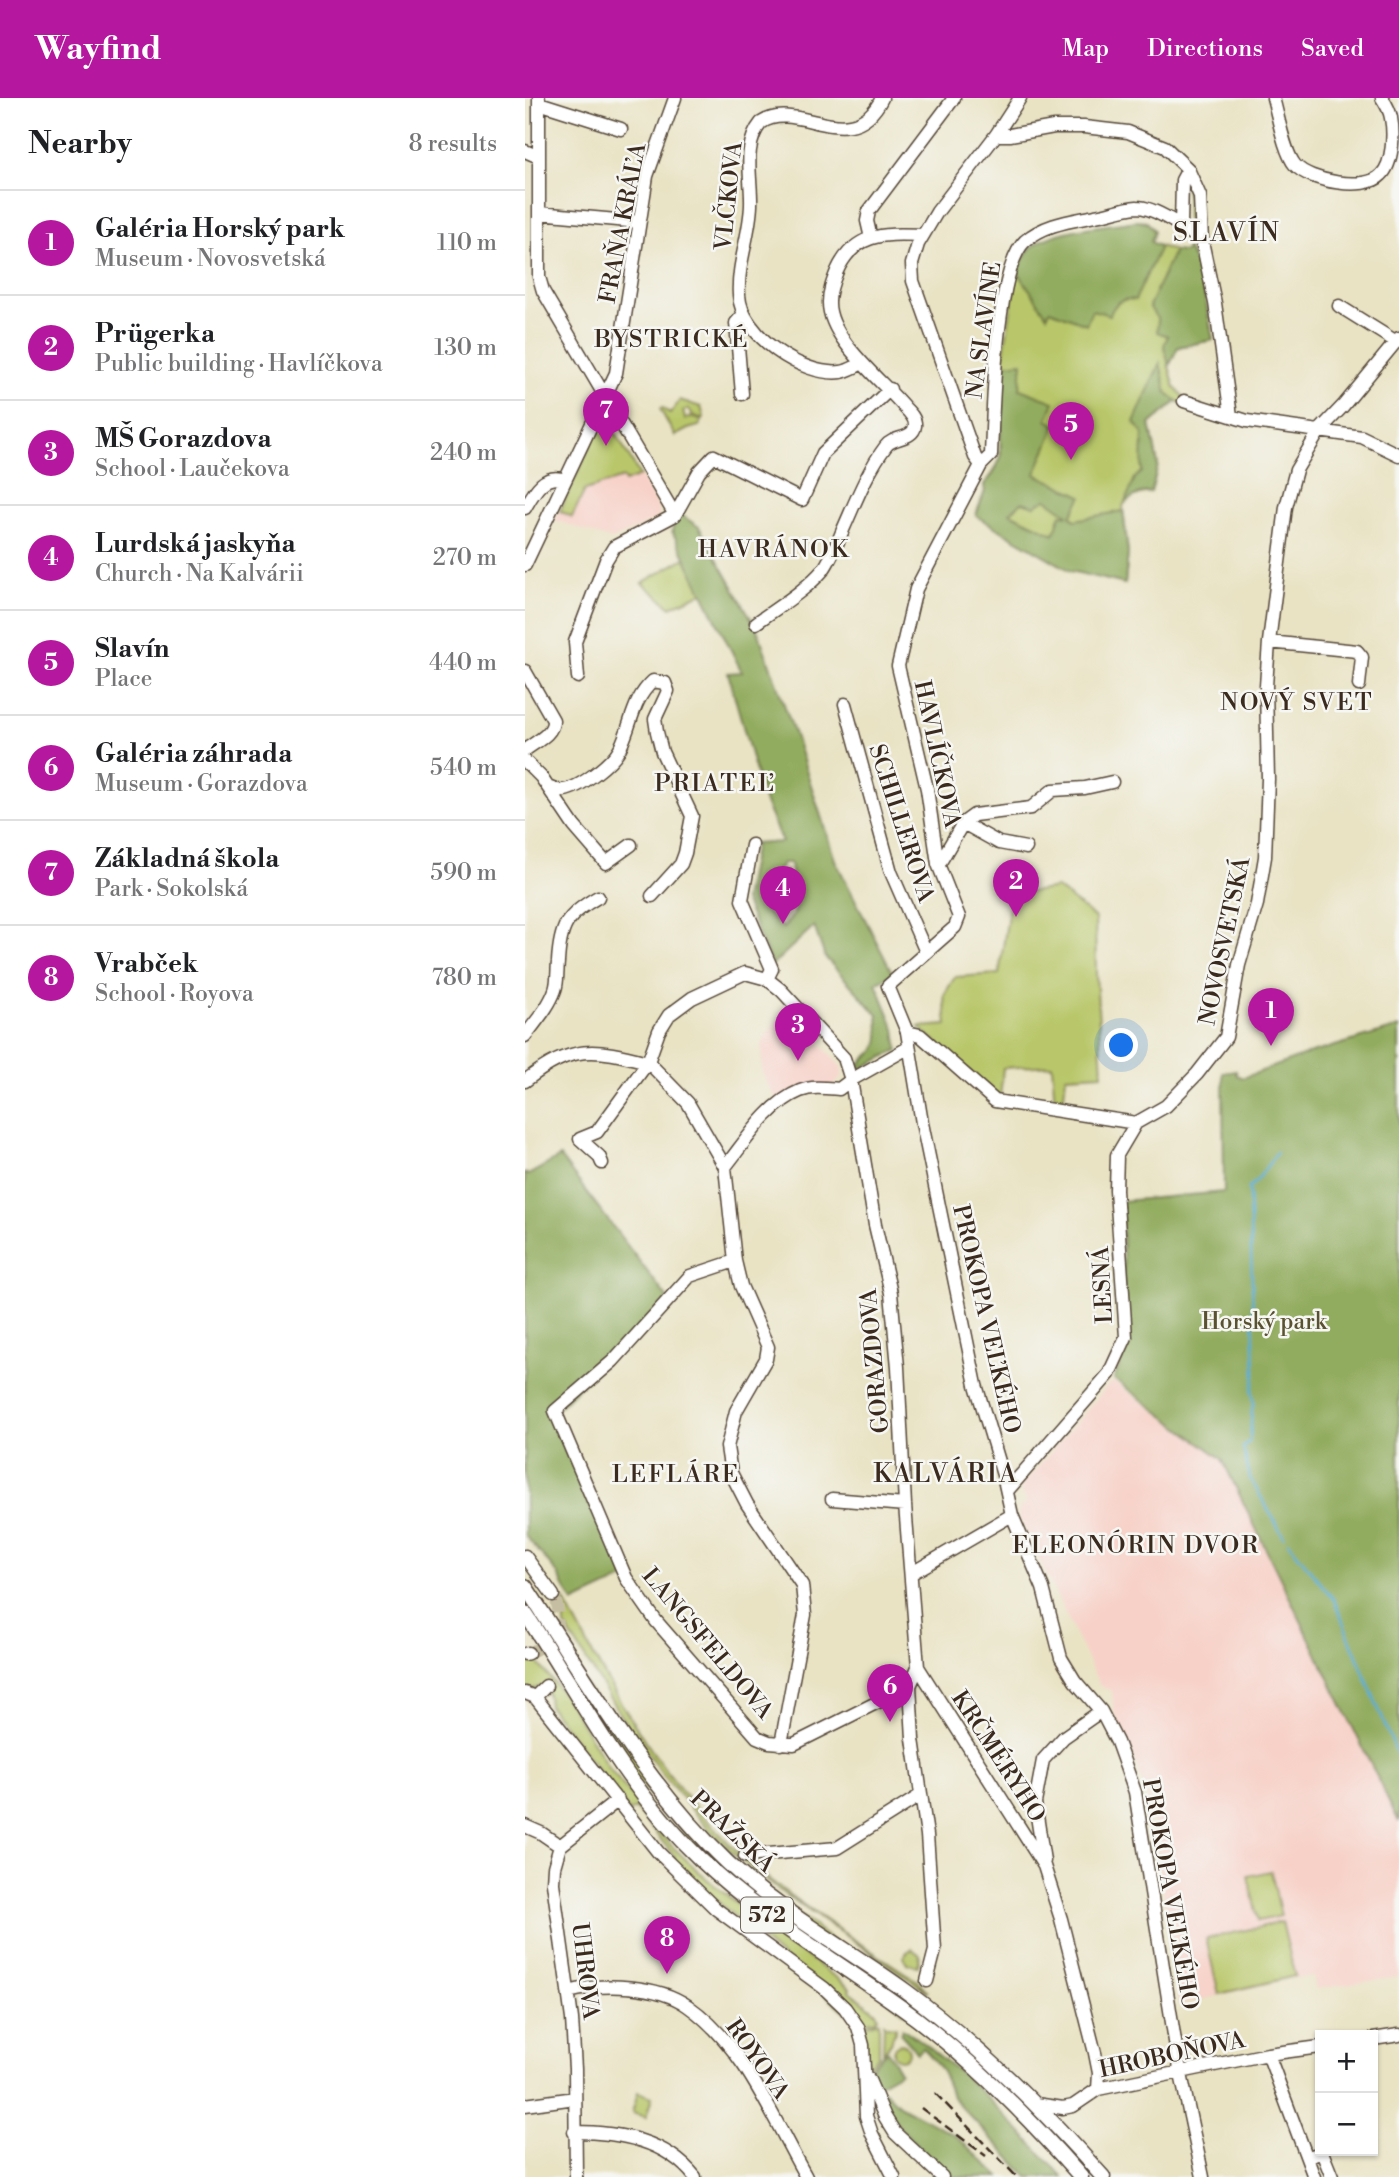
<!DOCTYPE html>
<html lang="en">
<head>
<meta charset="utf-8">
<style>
  :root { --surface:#fff; --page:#f6f6f6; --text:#202124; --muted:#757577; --line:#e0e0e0; --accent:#b5179e }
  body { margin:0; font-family:"Libre Bodoni",serif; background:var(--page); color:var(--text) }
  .controls { position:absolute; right:21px; bottom:21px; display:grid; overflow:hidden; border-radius:0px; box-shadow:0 2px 5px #0004 }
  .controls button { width:63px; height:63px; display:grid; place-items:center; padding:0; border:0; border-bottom:2px solid var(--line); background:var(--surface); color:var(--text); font:35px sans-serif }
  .you { position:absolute; left:597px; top:948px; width:24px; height:24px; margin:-18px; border:5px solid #fff; border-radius:50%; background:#1a73e8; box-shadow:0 0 0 10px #1a73e833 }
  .badge { display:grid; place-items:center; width:46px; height:46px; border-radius:50%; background:var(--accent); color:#fff; font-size:23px; font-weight:700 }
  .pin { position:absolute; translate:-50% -58px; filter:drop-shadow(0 2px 4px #0008) }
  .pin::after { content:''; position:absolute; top:37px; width:24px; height:21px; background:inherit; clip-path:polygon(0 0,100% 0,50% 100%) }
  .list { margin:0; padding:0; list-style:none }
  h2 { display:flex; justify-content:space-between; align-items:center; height:91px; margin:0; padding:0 28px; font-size:30px }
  h2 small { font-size:23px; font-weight:400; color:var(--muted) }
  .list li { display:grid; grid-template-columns:46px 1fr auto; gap:21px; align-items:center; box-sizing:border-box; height:105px; padding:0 28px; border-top:2px solid var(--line) }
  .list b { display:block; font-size:26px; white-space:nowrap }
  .list p { margin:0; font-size:23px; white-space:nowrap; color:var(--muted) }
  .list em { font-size:23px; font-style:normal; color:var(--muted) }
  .map { position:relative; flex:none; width:874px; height:2079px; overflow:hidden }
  header { display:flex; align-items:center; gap:42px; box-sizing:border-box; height:98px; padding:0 35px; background:var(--accent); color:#fff }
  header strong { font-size:33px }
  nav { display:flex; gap:38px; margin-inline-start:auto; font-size:24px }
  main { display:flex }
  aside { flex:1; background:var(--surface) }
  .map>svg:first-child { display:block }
  .built { fill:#f7d1c8 }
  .green { fill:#b9c76a; stroke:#7a7844; stroke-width:2 }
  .forest { fill:#92ac5e; stroke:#666b3e; stroke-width:2; fill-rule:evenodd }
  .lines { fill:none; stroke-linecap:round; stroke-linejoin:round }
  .stream { stroke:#56add3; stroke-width:2.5 }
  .minor-tunnel { stroke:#c6bea3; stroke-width:12; stroke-dasharray:12 6; stroke-linecap:butt }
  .minor-casing { stroke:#554637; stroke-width:15 }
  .major-casing { stroke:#554637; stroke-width:17 }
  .minor { stroke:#fff; stroke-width:12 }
  .major { stroke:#fff; stroke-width:14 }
  .rail { stroke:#3b2a1e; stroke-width:2.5; stroke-dasharray:10 5; stroke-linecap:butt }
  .labels { text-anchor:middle; stroke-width:5; stroke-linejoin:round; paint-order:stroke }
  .shield { fill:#f6f6f2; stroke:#73675e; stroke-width:2 }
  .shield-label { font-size:21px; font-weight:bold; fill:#3b2a1e }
  .street-label { font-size:23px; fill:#3b2a1e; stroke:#f6f6f2 }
  .park-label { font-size:23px; fill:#5a5131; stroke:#f6f6f2 }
  .neighbourhood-label { font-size:24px; letter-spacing:2px; fill:#3b2a1e; stroke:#f6f6f2 }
  .quarter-label { font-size:26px; letter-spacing:2px; fill:#3b2a1e; stroke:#f6f6f2 }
</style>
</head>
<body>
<header>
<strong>Wayfind</strong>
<nav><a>Map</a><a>Directions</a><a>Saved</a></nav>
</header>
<main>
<aside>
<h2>Nearby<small>8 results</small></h2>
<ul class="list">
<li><span class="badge">1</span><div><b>Galéria Horský park</b><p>Museum · Novosvetská</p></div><em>110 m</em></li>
<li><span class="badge">2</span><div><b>Prügerka</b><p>Public building · Havlíčkova</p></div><em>130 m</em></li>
<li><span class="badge">3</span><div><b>MŠ Gorazdova</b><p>School · Laučekova</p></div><em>240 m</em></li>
<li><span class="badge">4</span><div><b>Lurdská jaskyňa</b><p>Church · Na Kalvárii</p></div><em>270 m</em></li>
<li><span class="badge">5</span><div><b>Slavín</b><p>Place</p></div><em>440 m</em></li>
<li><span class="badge">6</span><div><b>Galéria záhrada</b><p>Museum · Gorazdova</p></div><em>540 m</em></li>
<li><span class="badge">7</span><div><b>Základná škola</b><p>Park · Sokolská</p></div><em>590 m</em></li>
<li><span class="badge">8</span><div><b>Vrabček</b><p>School · Royova</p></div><em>780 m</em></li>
</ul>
</aside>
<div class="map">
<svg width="874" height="2079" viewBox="0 0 874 2079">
  <rect width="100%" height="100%" fill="#f6f6f2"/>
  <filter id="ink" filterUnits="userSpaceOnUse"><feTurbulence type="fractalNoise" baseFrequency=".0143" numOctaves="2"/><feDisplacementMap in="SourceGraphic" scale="14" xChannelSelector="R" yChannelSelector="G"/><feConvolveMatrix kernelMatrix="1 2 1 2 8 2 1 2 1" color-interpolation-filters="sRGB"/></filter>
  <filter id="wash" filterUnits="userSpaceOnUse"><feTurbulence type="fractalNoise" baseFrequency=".00686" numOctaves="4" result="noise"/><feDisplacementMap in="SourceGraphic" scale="28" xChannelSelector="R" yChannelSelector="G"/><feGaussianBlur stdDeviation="1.57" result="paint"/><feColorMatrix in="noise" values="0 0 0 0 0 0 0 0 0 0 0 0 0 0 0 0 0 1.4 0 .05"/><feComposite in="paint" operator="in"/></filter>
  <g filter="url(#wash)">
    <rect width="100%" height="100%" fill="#e9e3c4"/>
    <!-- built -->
    <path class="built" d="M115,378l16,27 4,14 -48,23 -57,-20 17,-37 14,7 37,-12 2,4z
      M266,912l50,57 1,6 -2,6 -6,5 -57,16 -11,-18 -4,-13v-26l14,-22z
      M589,1284l108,77 177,358v160l-83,12 -3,-13 -26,3 -108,26 -27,-194 -11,-33 -9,-28 -18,-37 -2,-22 -12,-5 -82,-172 2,-7 5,-1 1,-9 -4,-3 -1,-5 2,-4 87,-102z"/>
    <!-- green -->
    <path class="green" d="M667,87l5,15 -1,19 -9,1 -1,-33z
      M612,123h9l8,10 -3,12 29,10 5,-1 2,-4 13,24 13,68 -35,7 -9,19 6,22 10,10 -2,6 -6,-3 -27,23 8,41 -7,27c-10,1 -23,5 -28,14l5,47 -3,31 -54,-13 -95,-57 9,-23 -1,-6 16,-24 2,-97 14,-85 11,-26 11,-10 18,-8z
      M155,302l21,7 3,10 -1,2 -11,-4 -3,-6 -6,2 2,8 6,-2 11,4 -3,5 -11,3 -13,7 -15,-27 2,-2 8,7z
      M78,320h4l33,58 -15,6 -2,-4 -38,12 -13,27 -12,-6z
      M160,460l18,34 -32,15 -29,-24z
      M258,773h3v29l-6,6h-7l-4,-5 1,-11z
      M532,790l38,30 1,55 6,101 -36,2 -3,30 -8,-1 -3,-40 -49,3 -3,30 -81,-71 28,-2 -3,-30 11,-18 44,-3 12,-79z
      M0,1498l151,221 298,236 91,91 -50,-47 -266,-203 -48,-41 -67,-78 -109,-170z
      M39,1501c52,104 114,207 206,281 47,37 99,69 149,102l9,10 -148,-101 -43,-34 -28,-27 -45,-54 -43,-60 -56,-90z
      M11,1563l29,35 43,71 63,78 31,30 52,43 96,70 -1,3 26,20 3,5 -2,4 -17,4 -188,-163 4,-4 -40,-49 -5,4 -81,-106 -2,-21 -22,6v-28z
      M746,1773l10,45 -23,5 -10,-45z
      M757,1824l13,54 -76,18 -13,-55z
      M387,1851l8,6 -2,11 -9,-2 -6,-7 4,-5z
      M354,1923v34l-11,12 -7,-40z
      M359,1925l3,3 9,1 -5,16 -8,9z
      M368 1954a8 8 0 1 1 16 0a8 8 0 1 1-16 0Z
      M113,1994l14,5 -6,20 -14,-4z"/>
    <!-- forest -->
    <path class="forest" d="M612,123l11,2 6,8 -3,11 9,5 -25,53c-13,-3 -21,4 -25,15l-18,-5 -6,14 -36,-14 -3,6 -29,-44c3,-8 6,-18 13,-24 22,-20 77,-22 106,-27z
      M662,150l13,24 13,68 -35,7 -9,19 -5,-21 4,-9 -11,-4 1,-12 -9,-14 25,-55 11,1z
      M497,264l-2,27 34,13 -7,18 9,5 -21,49 47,22 -11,20 4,4 48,-9 5,42 -3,31 -54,-13 -95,-55 9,-25 -1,-6 10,-12 7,-16 -1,-60 2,-33zM521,401l23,16 -8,-1 -7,20 -44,-21 12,-11 12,4z
      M635,265l7,30 10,8 -27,23 8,41 -7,27 -11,1 -15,9 10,-24 7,-6 1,-39 -9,-11z
      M153,415l21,14 58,102 37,103 41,128 58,114 -17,9 19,46 3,21 -38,19 -5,-3 6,-2c4,-7 7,-8 13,-13 8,-8 4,-25 4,-36l-53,-58 -11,-31 -42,39 -28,-65 11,-56 27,-2 -18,-41 -36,-128 14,-1 -70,-141zM257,765h8l5,49 -12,16c-13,-11 -29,-25 -18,-43 5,-8 14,-13 17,-22z
      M874,929v795l-177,-363 -108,-80 11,-28 -3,-150 102,-9 -1,-119 13,-2 1,4 6,3 65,-24z
      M35,1059l108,142 -113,112 71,167 -53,25 -16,-30 -32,-38v-362l3,2z
      M377,1930c61,41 111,95 161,149h-35l-76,-80c-5,-19 -14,-35 -29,-49l-5,5 -18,-20z
      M362,1952l13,22 -25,14 -7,-15z
      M360,1993l14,14 56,30 45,42h-50l-54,-53 -20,-31z"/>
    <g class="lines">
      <!-- stream -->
      <path class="stream" d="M725,1340l2,-29 2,-6 -2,-13 3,-15 -6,-187 9,-9 19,-27
        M725,1343l-7,6 7,31 34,59
        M763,1444l46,58 65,159"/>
    </g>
  </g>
  <g filter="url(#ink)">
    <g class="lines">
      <!-- minor-tunnel -->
      <path class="minor-tunnel" d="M3,1555c25,-9 39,-34 25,-58"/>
      <defs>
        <path id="minor" d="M14,0v179l4,14 132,224
          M748,0c5,17 11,54 22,67 14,16 70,27 86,10 12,-11 13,-42 10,-57 -1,-7 -5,-14 -9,-20
          M14,5l82,26
          M471,37h14l44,-8h30l44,5 37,15 23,22 12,27 2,45 13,62 16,113
          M0,53l14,6
          M14,115l100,9
          M656,128l1,-46 6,-11
          M346,140l-4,-17 2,-10 85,-113
          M677,143c-15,-11 -46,-34 -65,-34 -14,1 -29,7 -42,9 -24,5 -51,8 -70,25 -30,29 -32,169 -34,214l-10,10 -65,124 -18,77 29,123 11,75 21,53 -4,10 -67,59 19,46 15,91 54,262 27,90 9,40 31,73 18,70 14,23 26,30 16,31 18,50 43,268 25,117
          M814,208l56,35
          M336,266c-7,3 -13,7 -20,8 -38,5 -100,-37 -102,-77 -2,-30 11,-60 12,-90 1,-27 -9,-59 10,-82 36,-25 91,35 121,-25
          M217,296l-6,-71 8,-9
          M659,303l63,20 115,16 37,18
          M456,367l-6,-8 -62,-176 -1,-17 6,-20 19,-32 59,-77 24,-37
          M0,410c9,-16 19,-36 40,-28
          M150,417l24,-43 15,-16 88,44 21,-47 67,-64
          M0,467l91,-192 31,-197 28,-78
          M231,525c22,-16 49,-32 67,-53 8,-11 14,-26 19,-38 13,-29 25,-61 44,-86 7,-10 27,-6 29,-20 1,-7 -5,-13 -10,-18 -22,-27 -77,-69 -76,-106 0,-11 4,-21 8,-31 18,-40 49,-37 86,-36
          M744,544l88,9 5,6 -3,28
          M0,573l28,49c1,14 -18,22 -28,30
          M53,579l-3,-35 31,-82 8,-13 61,-32
          M320,606l46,168 35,80
          M0,663l16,16 33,49 32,37 25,-18
          M23,689c4,2 11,4 16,3 16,-2 48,-27 56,-42 12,-24 12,-48 33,-67l12,2 3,8 -13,28 2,13 5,20 30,64 -7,37 -4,11 -29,32
          M438,725l36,20 27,5
          M227,747l-10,55 30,69 -5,10
          M414,766l24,-41 11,-8 57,-7 22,-18 32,-2 27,-6
          M382,934l13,3 75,66 141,22 30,-17 31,-32 29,-37 13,-72 18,-61 8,-47 3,-78 -2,-93 3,-44 17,-135 10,-37 24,-40 23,-24 56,-68
          M0,938c11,-15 24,-29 30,-46 3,-8 2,-19 3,-28 2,-35 8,-47 40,-65
          M123,964l40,41 37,64 10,94 6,25 27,61 -2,12 -30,52 -9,36 4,26 16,31 55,81 3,30 -24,129
          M0,983c48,-37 68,-33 123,-19
          M77,1065l-3,-7 -19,-17 17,-7 51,-70 11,-31 10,-16 23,-17 53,-25 22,6 14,11 63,68 7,22 24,145 16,68 7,74 7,138 13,162 -8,19 3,53 14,96 8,115 -8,31
          M200,1069c21,-26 43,-63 75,-76 13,-5 26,-3 39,-2l12,-9 57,-32
          M210,1163l-45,15 -77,85 -58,50 71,167 30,43 101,116 12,5 25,2 116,-58
          M482,1393l102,-117 17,-37 -10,-147 1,-35 19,-32
          M307,1401l73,6
          M0,1458l28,39
          M387,1475l100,-58
          M0,1556l3,-1
          M393,1569l126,199 17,53 34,134 4,20 -1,16
          M0,1595l10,4 123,155 58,57 108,79 21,20 13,19 5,18 3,71 6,18 22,43
          M10,1599l11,-11
          M0,1728l16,7 19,13
          M220,1758l92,-8 84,-53
          M519,1763l-9,-58 8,-43 21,-23 37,-26
          M43,1894c35,-9 89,-8 120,14 57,40 85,113 118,171
          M848,1941l26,-4
          M743,1956l46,123
          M343,1980l17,39 10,16 47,44
          M511,2006l27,4 10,-2 25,-17 170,-35 52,-7
          M0,2007l50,-7
          M49,2034c45,0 92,8 121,45
          M782,2060l15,-6 10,25
          M51,2079l-1,-108 -3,-50 -19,-136 1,-16 6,-21 58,-46"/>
        <path id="major" d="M0,1488c63,95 119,197 202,276 54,51 121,87 180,130 73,54 136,118 196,185
          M0,1515c57,86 98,173 175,246 65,62 145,106 217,160 60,46 114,101 164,158"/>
      </defs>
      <!-- minor casing -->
      <use href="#minor" class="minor-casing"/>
      <!-- major casing -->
      <use href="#major" class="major-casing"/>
      <!-- minor -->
      <use href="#minor" class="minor"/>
      <!-- major -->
      <use href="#major" class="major"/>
      <!-- rail -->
      <path class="rail" d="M410,1995l82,84
        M396,2010l65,48"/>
    </g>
  </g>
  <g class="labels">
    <!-- shield labels -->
    <rect class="shield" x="216" y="1799.5" width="52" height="35" rx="5"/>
    <g class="shield-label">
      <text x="242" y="1824">572</text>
    </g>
    <!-- street labels -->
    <g class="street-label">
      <text transform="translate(203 98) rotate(-84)" y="8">VLČKOVA</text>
      <text transform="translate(97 125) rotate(-79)" y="8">FRAŇA KRÁĽA</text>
      <text transform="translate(458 232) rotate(-82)" y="8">NA SLAVÍNE</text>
      <text transform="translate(413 656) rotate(78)" y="8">HAVLÍČKOVA</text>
      <text transform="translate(377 725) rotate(72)" y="8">SCHILLEROVA</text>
      <text transform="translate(699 843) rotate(-78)" y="8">NOVOSVETSKÁ</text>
      <text transform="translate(577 1187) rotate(-93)" y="8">LESNÁ</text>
      <text transform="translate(462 1221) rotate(77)" y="8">PROKOPA VEĽKÉHO</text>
      <text transform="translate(349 1263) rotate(-95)" y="8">GORAZDOVA</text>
      <text transform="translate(183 1545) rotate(50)" y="8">LANGSFELDOVA</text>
      <text transform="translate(474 1658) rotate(57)" y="8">KRČMÉRYHO</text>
      <text transform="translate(208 1733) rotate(44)" y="8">PRAŽSKÁ</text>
      <text transform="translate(646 1796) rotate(80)" y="8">PROKOPA VEĽKÉHO</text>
      <text transform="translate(61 1873) rotate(83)" y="8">UHROVA</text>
      <text transform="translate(647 1956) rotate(-12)" y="8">HROBOŇOVA</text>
      <text transform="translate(233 1961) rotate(55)" y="8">ROYOVA</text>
    </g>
    <!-- park labels -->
    <g class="park-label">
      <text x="739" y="1231">Horský park</text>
    </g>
    <!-- neighbourhood labels -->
    <g class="neighbourhood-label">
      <text x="147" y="249">BYSTRICKÉ</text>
      <text x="249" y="459">HAVRÁNOK</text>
      <text x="772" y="612">NOVÝ SVET</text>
      <text x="190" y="693">PRIATEĽ</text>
      <text x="151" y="1384">LEFLÁRE</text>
      <text x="611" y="1455">ELEONÓRIN DVOR</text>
    </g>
    <!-- quarter labels -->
    <g class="quarter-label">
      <text x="702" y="143">SLAVÍN</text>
      <text x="421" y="1384">KALVÁRIA</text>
    </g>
  </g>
</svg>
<div class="controls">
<button>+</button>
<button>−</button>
</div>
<div class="you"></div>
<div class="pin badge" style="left:746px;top:948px">1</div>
<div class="pin badge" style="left:491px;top:819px">2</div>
<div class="pin badge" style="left:273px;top:963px">3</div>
<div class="pin badge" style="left:258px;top:826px">4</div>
<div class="pin badge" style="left:546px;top:362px">5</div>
<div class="pin badge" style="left:365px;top:1624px">6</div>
<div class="pin badge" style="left:81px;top:348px">7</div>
<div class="pin badge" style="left:142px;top:1876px">8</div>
</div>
</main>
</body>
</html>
